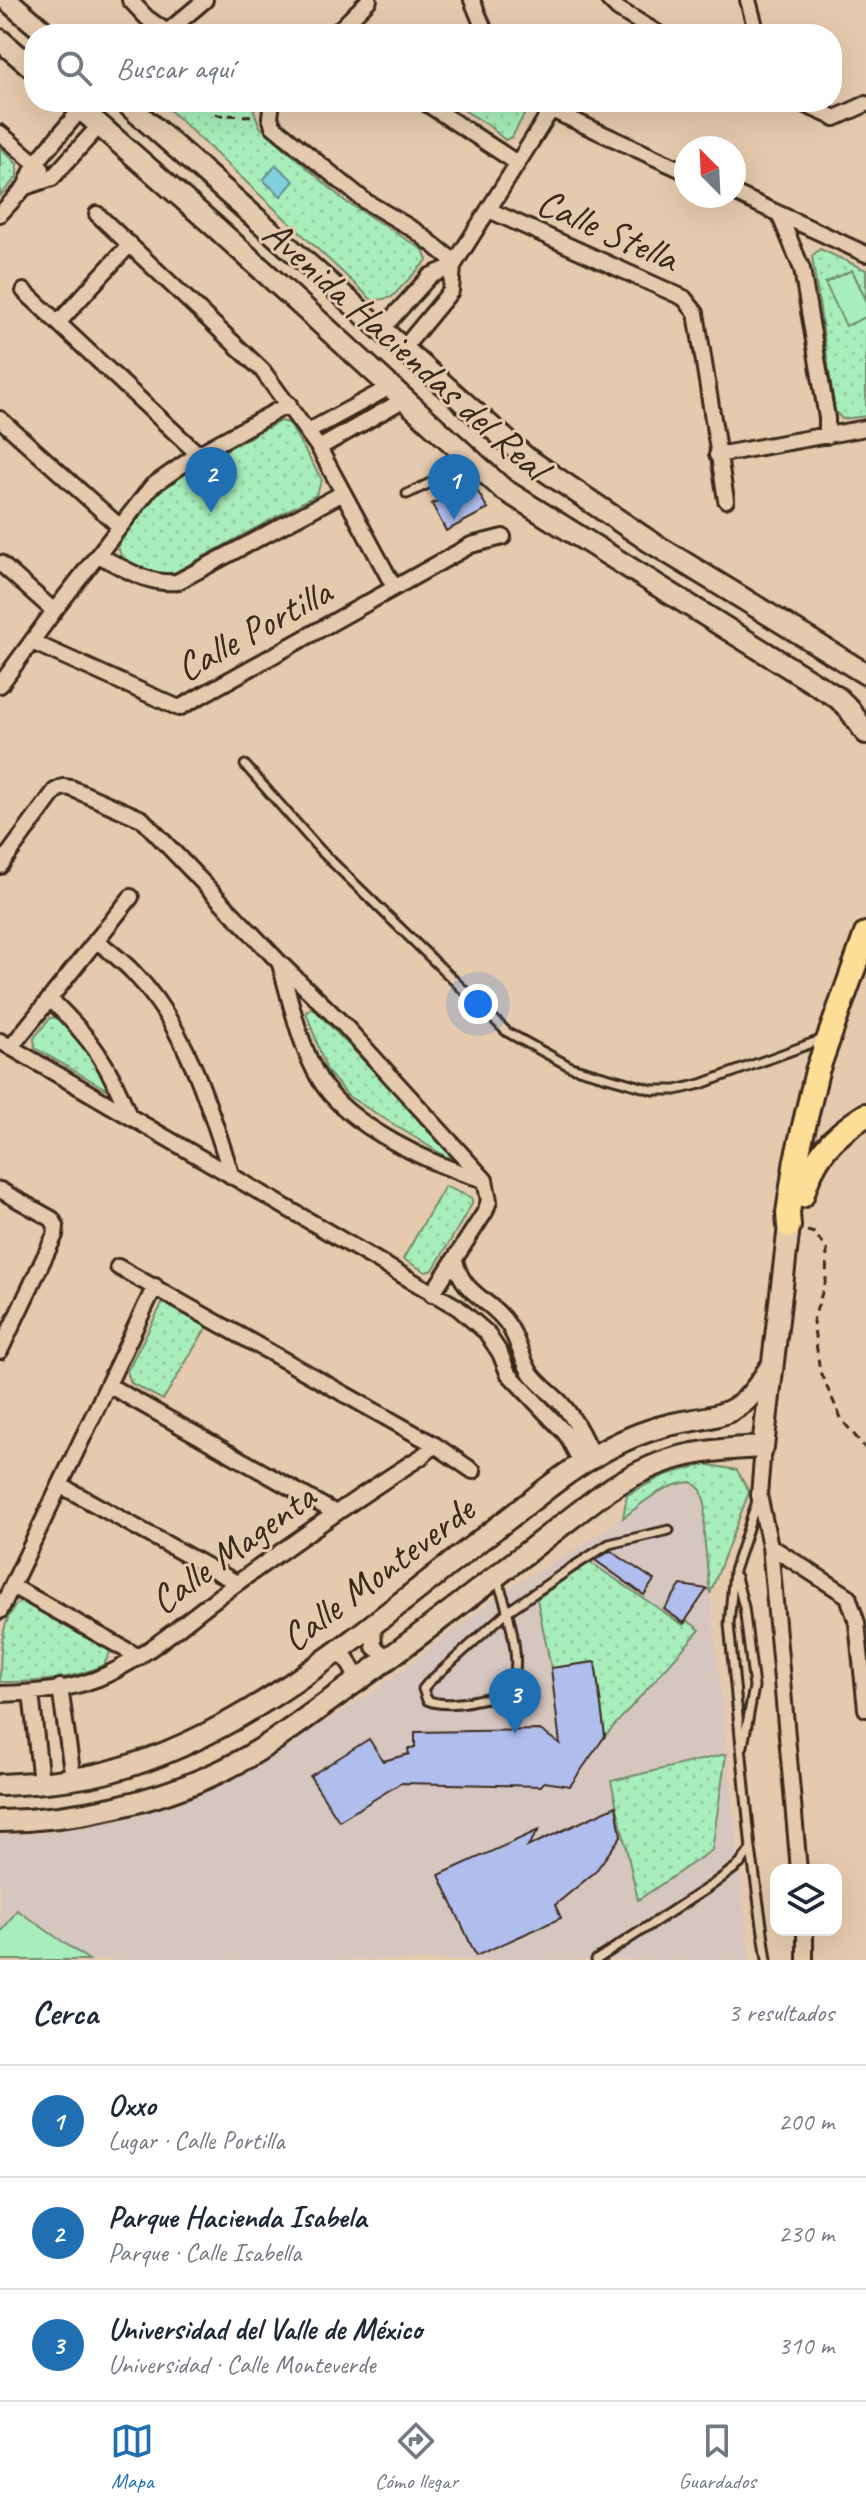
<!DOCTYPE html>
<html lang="es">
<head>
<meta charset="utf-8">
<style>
  :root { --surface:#fff; --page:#f2f2f3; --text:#1f2937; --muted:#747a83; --line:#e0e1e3; --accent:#1f6fb2 }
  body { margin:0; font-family:Caveat,sans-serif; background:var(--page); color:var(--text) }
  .controls { position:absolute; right:24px; bottom:24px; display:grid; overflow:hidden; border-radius:16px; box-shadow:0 8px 32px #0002 }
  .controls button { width:72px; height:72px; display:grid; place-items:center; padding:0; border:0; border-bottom:2px solid var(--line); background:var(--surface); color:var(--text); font:40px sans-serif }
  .compass { position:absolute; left:674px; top:136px; width:72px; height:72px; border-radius:50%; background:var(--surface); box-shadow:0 8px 32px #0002; rotate:336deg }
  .you { position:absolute; left:478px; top:1004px; width:28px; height:28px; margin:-20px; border:6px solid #fff; border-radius:50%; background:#1a73e8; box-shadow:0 0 0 12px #1a73e833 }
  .badge { display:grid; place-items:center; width:52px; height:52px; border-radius:50%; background:var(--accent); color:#fff; font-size:26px; font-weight:700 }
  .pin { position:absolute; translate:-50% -66px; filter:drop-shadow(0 2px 4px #0008) }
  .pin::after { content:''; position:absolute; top:42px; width:28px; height:24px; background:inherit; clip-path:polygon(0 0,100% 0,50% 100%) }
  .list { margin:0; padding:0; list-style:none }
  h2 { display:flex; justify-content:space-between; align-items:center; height:104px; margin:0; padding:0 32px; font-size:34px }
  h2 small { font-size:26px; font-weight:400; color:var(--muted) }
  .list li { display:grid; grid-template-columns:52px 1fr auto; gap:24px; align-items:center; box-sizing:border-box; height:112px; padding:0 32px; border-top:2px solid var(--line) }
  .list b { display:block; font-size:30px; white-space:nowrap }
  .list p { margin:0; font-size:26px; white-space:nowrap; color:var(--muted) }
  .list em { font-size:26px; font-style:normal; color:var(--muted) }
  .icon { flex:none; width:44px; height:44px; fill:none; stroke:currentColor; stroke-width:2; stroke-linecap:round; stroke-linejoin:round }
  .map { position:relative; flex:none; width:866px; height:1960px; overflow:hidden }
  .search { position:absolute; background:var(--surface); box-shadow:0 8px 32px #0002; left:24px; right:24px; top:24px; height:88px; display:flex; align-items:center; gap:20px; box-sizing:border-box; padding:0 28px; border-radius:32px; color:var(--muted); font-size:30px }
  .sheet { height:440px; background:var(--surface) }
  nav { display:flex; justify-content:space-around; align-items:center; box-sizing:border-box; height:112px; border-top:2px solid var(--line); background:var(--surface); font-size:22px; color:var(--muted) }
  nav a { display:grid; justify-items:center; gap:4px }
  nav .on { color:var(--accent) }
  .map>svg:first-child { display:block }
  .built { fill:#d6c6c0 }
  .green { fill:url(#green-dots); stroke:#728c6c; stroke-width:2 }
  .pitch { fill:#a8eeba; stroke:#728c6c; stroke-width:2 }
  .water { fill:#81d0df; stroke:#658e92; stroke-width:2 }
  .building { fill:#b0beee; stroke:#3b2a1e; stroke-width:2 }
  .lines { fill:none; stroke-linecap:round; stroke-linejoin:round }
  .service-casing { stroke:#3b2a1e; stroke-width:13 }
  .minor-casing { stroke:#3b2a1e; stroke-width:20 }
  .secondary-casing { stroke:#3b2a1e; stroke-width:26 }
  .primary-casing { stroke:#3b2a1e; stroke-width:28 }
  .path { stroke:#3b2a1e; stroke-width:3; stroke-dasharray:8 6; stroke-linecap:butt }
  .service { stroke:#e6caad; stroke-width:7 }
  .minor { stroke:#e6caad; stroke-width:14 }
  .secondary { stroke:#e6caad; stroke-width:20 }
  .primary { stroke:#fedd96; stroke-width:22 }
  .labels { text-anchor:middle; stroke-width:6; stroke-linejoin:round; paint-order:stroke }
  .street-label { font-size:40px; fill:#3b2a1e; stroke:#e6caad }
</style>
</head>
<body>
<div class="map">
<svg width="866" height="1960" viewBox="0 0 866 1960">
  <defs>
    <pattern id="green-dots" width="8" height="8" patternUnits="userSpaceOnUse" patternTransform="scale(2)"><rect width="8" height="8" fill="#a8eeba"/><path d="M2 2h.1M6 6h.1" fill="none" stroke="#92cc9f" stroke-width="1.8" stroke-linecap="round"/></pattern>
  </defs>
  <rect width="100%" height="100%" fill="#e6caad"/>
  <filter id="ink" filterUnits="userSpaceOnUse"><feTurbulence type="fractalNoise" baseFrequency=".0125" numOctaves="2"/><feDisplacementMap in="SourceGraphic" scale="16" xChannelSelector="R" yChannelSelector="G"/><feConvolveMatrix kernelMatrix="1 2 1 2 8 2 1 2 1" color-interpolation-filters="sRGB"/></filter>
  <g filter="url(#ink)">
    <!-- built -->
    <path class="built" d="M692,1481l9,9 4,13 -1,32 46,425h-750v-125l46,-2 87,-15 105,-42 135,-84 140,-107 66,-37 44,-30 32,-25 22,-10z"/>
    <!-- green -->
    <path class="green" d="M161,102h95l-2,9 6,16 85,74 78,49 4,10 -35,37 -19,4z
      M450,102h69l6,11 -13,24 -7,3 -18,-16z
      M0,147l17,17v13l-17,19z
      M820,249l46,21v146l-24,3 -7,-8 -23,-155z
      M280,421l9,2 33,57 -6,15 -146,80 -11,-1 -36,-14 -5,-13 7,-17 41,-48z
      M312,1007l140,146 -4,5 -100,-62 -21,-25 -21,-59z
      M59,1017l28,27 23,38 -4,7 -71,-41 -1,-10 16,-20z
      M445,1186l27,12v6l-39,66 -7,2 -23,-13z
      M170,1301l39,22 -46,77 -32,-17 -4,-12 35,-67z
      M704,1464l33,6 12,22 -39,102 -6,-59 1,-32 -4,-13 -9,-8c-29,2 -47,19 -69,36l4,-23 36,-19z
      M590,1562l93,63 5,-4 12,9 -95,106 -10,-74 -44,6 -14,-69z
      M21,1600l10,1 75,45 4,6 -6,13c-33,15 -68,17 -104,17 0,-26 0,-65 21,-82z
      M726,1754l-14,96 -74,50 -27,-119z"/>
    <!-- pitch -->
    <path class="pitch" d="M852,270l14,30v17l-20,9 -21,-43z
      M17,1910l72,50h-89v-26z"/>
    <!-- water -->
    <path class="water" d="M276,165l18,16 -13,15 -18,-16z"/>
    <!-- building -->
    <path class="building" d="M464,487l14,5 10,17 -42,22 -14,-27z
      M611,1551l43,29 -10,15 -49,-35z
      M681,1585l26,4 -23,34 -20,-14z
      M595,1662l10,74 -35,50 -26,-4 -3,4 -140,-3 -62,38 -29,-45 59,-37 14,22 26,-7 -1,-5 7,-1v-16l125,-2 20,14 -9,-76z
      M616,1806l5,30 -26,36 -40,33 6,13 -85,38 -37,-81 100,-45 -12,17z"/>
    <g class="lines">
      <defs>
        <path id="service" d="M407,494l63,-30
          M245,765l75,85 187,182 64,35 82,23h23l25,-6 122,-45
          M757,1501l-23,70 -5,53 22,225 16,111
          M736,1577l8,30 10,80 -11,59
          M496,1578c10,21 29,89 14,108 -8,10 -23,12 -34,14 -14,4 -36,6 -49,0l-4,-11 5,-6 80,-72 63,-43 38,-24 60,-14
          M596,1960l116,-75 28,-21 11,-15"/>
        <path id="minor" d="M130,0l17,18 20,14
          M472,0l14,34
          M609,0l9,9 41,25
          M748,0l9,34
          M157,34l10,-2 38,-32
          M335,34l34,-34
          M272,102l-2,15 3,9 92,75 51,30 39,31
          M424,102l93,61
          M534,102l152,70
          M799,102l36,16 31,-14
          M0,133l42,36
          M25,187l27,-9 47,-52
          M734,193l132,61
          M489,210l195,88 12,15 30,187
          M0,214l25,-27 10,-23 46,-55
          M97,214l165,156 57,78 75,139
          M779,214l23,55 25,149v18
          M24,291l174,163
          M59,322l71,-78
          M381,330l49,-54 23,-10
          M403,349l48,-58 2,-25 98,-156
          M0,419l119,107
          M309,431l81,-44
          M319,448l84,-48
          M717,455l149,-27
          M98,555c26,13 49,30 79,27l166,-89
          M0,563l54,48
          M32,642l147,66 292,-163 32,-8
          M0,685l54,-74 98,-125 46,-32 91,-50
          M0,866l55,-75 8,-4 8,1 71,31 138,144 64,62 141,155 4,21 -4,11 -53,82
          M96,940c13,11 27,21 38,33 53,56 75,131 98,204
          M280,964c11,38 20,83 40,116 28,46 114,86 164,100
          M50,999c41,39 59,65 79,117
          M0,1041l457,266 29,25 14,21 8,20 58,61 16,30
          M11,1047l120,-150
          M0,1190l52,29 4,7 -1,9 -55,116
          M455,1260c8,37 36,38 54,66 9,14 12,31 21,46 8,12 21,21 31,31 14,16 23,35 32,54
          M118,1267l317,178 38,26
          M108,1385l226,127
          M763,1447l-4,48 11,51 29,324
          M60,1485l177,98
          M770,1546l78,50 9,27 9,86
          M12,1586l127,71
          M0,1611l155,-325
          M373,1624l1,23 9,7 10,1
          M333,1653l14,6 11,21
          M60,1687l13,91
          M31,1693l10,89
          M0,1694c35,-1 75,-4 108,-20 40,-19 75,-51 110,-77 67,-49 133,-96 203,-140l14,-12
          M805,1960v-30"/>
        <path id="secondary" d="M7,0l40,34
          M0,40l34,29
          M73,102l140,123 290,264 335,209 11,11 17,24
          M125,102l400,355 124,84 217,133
          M0,1785c36,-2 73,-4 108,-13 144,-37 271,-155 387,-243 32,-24 63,-52 98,-72 22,-13 47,-25 72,-31 24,-7 54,-6 75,-21 13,-9 21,-24 30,-37
          M0,1821c75,-1 155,-18 223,-51 50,-24 92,-60 137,-91 82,-59 161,-123 241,-184 57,-39 94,-45 162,-48l26,-221"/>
        <path id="primary" d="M802,1196c11,-39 29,-59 64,-81
          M789,1226l-1,-13 8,-53 21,-89 49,-137"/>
      </defs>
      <!-- service casing -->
      <use href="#service" class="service-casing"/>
      <!-- minor casing -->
      <use href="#minor" class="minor-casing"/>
      <!-- secondary casing -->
      <use href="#secondary" class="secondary-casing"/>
      <!-- primary casing -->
      <use href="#primary" class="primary-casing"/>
      <!-- path -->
      <path class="path" d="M208,102l5,10 5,3 39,1
        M807,1231l8,2 12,18 -1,29 -13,41 7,51 22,48 24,29"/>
      <!-- service -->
      <use href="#service" class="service"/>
      <!-- minor -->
      <use href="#minor" class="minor"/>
      <!-- secondary -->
      <use href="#secondary" class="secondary"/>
      <!-- primary -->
      <use href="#primary" class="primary"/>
    </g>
  </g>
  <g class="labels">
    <!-- street labels -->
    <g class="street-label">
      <text transform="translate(608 229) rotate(24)" y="14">Calle Stella</text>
      <text transform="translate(406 349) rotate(42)" y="14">Avenida Haciendas del Real</text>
      <text transform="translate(253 629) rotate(-29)" y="14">Calle Portilla</text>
      <text transform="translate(232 1548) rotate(-36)" y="14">Calle Magenta</text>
      <text transform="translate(377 1573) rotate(-37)" y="14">Calle Monteverde</text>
    </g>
  </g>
</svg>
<div class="controls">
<button><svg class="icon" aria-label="layers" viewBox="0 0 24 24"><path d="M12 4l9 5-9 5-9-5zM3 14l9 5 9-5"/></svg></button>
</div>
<svg class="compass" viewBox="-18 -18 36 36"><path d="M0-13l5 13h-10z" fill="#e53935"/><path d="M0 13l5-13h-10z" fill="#747a83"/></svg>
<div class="you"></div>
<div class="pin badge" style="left:454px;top:520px">1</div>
<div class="pin badge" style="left:211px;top:513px">2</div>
<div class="pin badge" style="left:515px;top:1734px">3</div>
<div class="search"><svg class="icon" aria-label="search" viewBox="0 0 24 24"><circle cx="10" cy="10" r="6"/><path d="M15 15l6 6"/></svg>Buscar aquí</div>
</div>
<section class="sheet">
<h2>Cerca<small>3 resultados</small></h2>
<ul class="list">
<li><span class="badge">1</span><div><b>Oxxo</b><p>Lugar · Calle Portilla</p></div><em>200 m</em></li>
<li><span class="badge">2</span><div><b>Parque Hacienda Isabela</b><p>Parque · Calle Isabella</p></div><em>230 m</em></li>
<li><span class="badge">3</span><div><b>Universidad del Valle de México</b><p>Universidad · Calle Monteverde</p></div><em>310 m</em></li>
</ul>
</section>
<nav>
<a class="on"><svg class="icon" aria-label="map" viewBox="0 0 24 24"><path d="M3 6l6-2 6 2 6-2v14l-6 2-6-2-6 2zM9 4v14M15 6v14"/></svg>Mapa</a>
<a><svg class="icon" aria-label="directions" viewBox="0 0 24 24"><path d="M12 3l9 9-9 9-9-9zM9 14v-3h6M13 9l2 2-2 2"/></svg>Cómo llegar</a>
<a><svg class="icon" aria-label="saved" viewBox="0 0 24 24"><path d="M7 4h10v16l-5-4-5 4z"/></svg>Guardados</a>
</nav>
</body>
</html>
